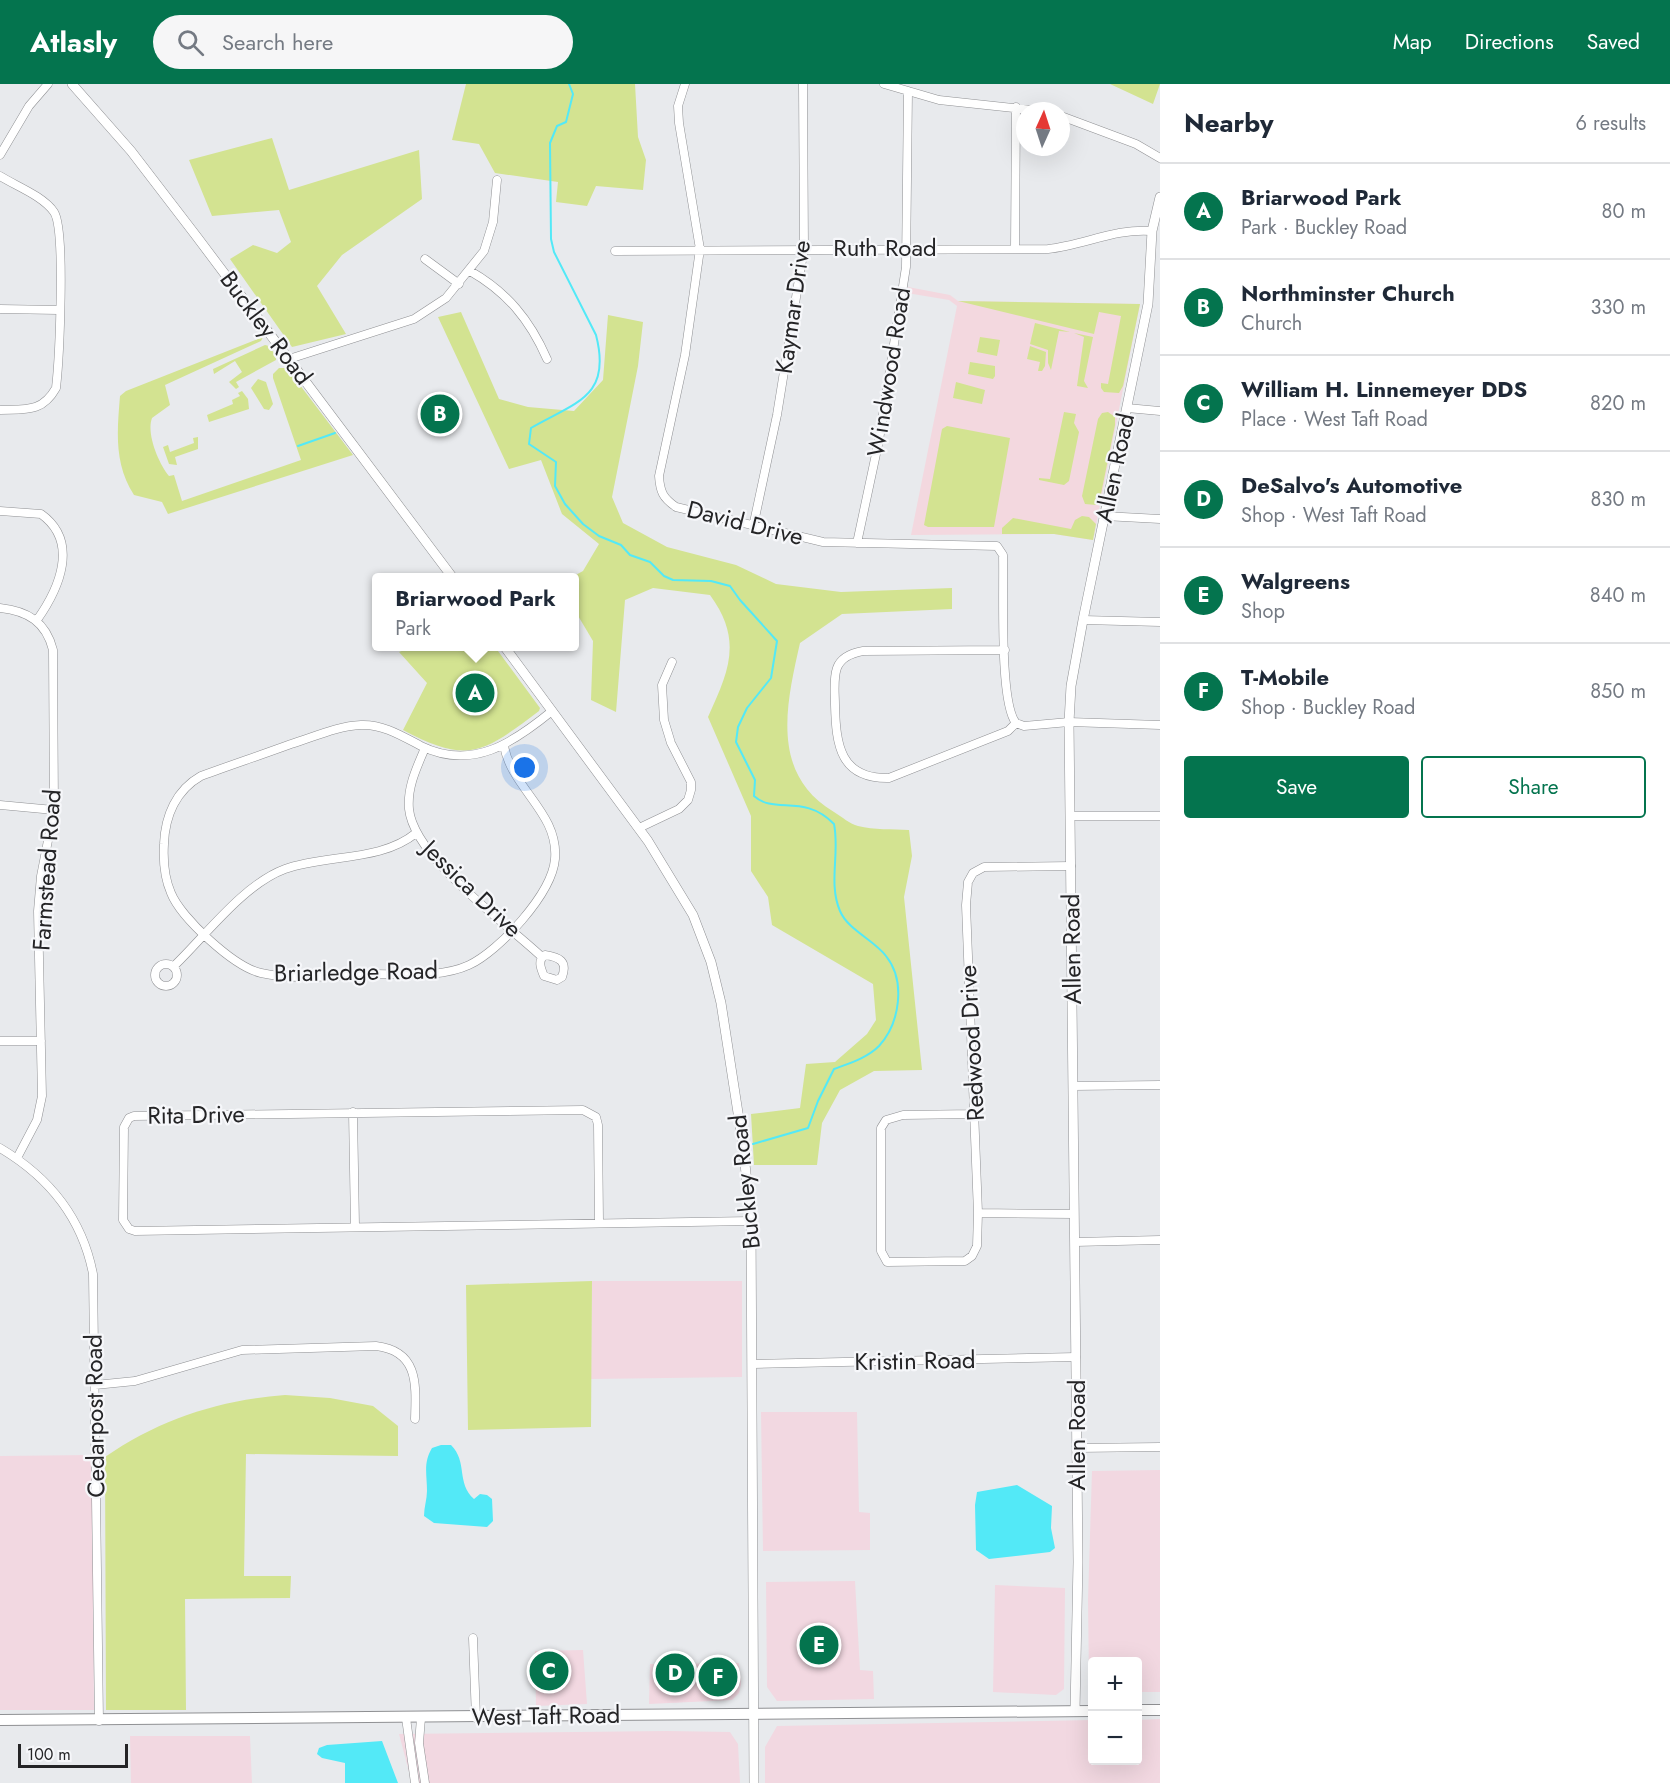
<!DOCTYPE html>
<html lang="en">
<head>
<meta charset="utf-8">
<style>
  :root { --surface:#fff; --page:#f6f6f7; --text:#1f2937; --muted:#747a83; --line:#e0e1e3; --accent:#04744e }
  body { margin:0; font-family:Jost,sans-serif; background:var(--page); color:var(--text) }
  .controls { position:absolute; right:18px; bottom:18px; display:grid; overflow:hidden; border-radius:6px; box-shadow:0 6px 24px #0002 }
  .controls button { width:54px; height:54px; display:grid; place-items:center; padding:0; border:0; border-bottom:2px solid var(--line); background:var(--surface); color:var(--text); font:30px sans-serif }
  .compass { position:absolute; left:1016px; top:18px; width:54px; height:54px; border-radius:50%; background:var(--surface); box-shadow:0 6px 24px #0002; rotate:3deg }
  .scale { position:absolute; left:18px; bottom:15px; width:110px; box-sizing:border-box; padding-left:6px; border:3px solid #242426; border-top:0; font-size:16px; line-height:21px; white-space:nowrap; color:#242426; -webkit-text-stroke:4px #f6f7fa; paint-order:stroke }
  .you { position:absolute; left:525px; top:684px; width:21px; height:21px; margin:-15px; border:4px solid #fff; border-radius:50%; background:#1a73e8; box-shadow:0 0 0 9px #1a73e833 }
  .badge { display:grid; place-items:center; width:39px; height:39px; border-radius:50%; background:var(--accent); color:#fff; font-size:20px; font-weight:700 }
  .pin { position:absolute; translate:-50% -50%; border:3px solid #fff; box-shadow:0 2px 6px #0006 }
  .popup { position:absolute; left:372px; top:489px; width:207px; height:78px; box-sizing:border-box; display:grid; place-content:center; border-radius:6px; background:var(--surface); filter:drop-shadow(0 2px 4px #0005); font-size:20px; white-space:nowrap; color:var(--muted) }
  .popup b { font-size:22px; color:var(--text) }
  .popup::after { content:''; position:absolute; left:50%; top:100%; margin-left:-12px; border:12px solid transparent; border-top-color:var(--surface) }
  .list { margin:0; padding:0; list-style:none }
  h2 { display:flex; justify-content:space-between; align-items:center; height:78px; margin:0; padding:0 24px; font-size:26px }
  h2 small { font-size:20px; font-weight:400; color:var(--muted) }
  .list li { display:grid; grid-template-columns:39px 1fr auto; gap:18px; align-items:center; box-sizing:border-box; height:96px; padding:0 24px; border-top:2px solid var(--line) }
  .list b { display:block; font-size:22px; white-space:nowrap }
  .list p { margin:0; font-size:20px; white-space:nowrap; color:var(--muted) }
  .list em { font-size:20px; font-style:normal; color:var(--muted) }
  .actions { display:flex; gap:12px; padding:18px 24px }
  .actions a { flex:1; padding:14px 0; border:2px solid var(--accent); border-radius:6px; text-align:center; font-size:21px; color:var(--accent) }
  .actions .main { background:var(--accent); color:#fff }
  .icon { flex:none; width:33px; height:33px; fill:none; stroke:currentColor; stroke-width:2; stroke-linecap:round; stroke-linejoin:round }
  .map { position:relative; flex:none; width:1160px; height:1699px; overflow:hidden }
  header { display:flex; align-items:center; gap:36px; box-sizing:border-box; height:84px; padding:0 30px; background:var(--accent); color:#fff }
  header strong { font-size:28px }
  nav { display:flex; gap:33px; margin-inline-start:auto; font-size:21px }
  .search { width:420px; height:54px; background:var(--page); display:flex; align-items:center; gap:15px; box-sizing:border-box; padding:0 21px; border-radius:33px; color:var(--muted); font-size:22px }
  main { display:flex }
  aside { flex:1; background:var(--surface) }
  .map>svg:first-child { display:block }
  .commercial { fill:#f2d8e1 }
  .education { fill:#f3d8df }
  .green { fill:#d3e391 }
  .water { fill:#53e9f7 }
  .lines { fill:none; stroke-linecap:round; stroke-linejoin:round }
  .stream { stroke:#53e9f7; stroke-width:2 }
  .minor-casing { stroke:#8f9093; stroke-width:9 }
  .tertiary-casing { stroke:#8f9093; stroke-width:10 }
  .secondary-casing { stroke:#8f9093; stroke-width:12 }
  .minor { stroke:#fff; stroke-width:8 }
  .tertiary { stroke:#fff; stroke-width:9 }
  .secondary { stroke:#fff; stroke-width:10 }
  .labels { text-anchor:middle; stroke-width:4.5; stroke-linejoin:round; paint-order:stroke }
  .street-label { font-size:24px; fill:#242426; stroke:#f6f7fa }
</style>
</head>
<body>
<header>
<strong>Atlasly</strong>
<div class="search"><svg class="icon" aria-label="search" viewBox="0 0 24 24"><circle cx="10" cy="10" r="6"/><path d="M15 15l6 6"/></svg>Search here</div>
<nav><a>Map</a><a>Directions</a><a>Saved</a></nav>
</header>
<main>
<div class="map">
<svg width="1160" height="1699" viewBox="0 0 1160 1699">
  <rect width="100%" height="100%" fill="#e8eaed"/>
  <!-- commercial -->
  <path class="commercial" d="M592,1197h150v96l-151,2z
    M761,1328h96l2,100 11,1v37l-107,1z
    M92,1371l2,255h-94v-254z
    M1160,1386v222h-22v-30h-46v23l-3,-6 -1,-79 4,-129z
    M855,1497l5,89 13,1 1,28 -97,2 -10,-14 -1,-105z
    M995,1501l70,3 -1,101 -8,6 -63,-3z
    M583,1566l4,54 -51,2 -1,-55z
    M739,1579l2,21 -2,9 -7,7 -83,4 1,-40z
    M1160,1635v64h-395v-36l12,-21 315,-6v40h46v-40z
    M667,1647l63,1 8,12 2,39h-328l-13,-49z
    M130,1652h120l2,47h-121z"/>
  <!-- education -->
  <path class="education" d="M908,203l42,8 8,6 182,3 -47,236 -39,-6 -143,1 46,-229 -8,-6 -42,-7z"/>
  <!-- green -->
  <path class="green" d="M466,0h169l3,53 8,23 -3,30 -47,-4 -9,20 -31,-4 2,-20 -63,-9 -16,-29 -27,-4z
    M1110,0h50l-7,20z
    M272,54l17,52 130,-40 3,49 -80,56 -25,31 29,48 -54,13 -62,-88 23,-14 24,8 14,-11 -12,-32 -67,6 -23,-56z
    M958,217l182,3 -17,82 -4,7 -15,-1 -3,-4v-5l7,1 13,-68 -22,-4 -5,22z
    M461,228l38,87 29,8 46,4 29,-31 5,-65 35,7 -5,44 -26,131 11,26 44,24 69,18 40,19 65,8 111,-4v21l-110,5 -42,29c-14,62 -30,131 34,169 8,5 16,12 24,14 16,4 34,3 51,4l3,26 -8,41 18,173 -48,1 -34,19 -18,33 -5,42h-63l-3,-51 49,-6 6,-44 29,-2 32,-28 9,-14 -3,-36 -101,-59 -4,-28 -17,-26v-55l-43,-99c21,-46 35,-77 2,-122l-57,-7 -28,12 -9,112 -25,-12 2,-59 -19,-32v-31l-2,-1 11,-6 16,-27 -37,-30 -21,-54 -32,9 -71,-152z
    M1035,239l35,9 -11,-1 -8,39 -3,-7v-13l-18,-6z
    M1074,249l19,4 -9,44 4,7 -11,-2 7,-49z
    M263,253l-2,4 -96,44 5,20 -18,13c-6,16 7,46 17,58l5,-1 8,26 119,-41 -28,-82v-4l6,-6h8l66,87 -185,59 -6,-12 -28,-7c-20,-31 -17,-63 -14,-99l6,-5z
    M980,253l20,3 -3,16 -20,-4z
    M265,261l4,1 7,10v4l-40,22 3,5 -3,2 -7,-7 13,-10 -7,-11 -21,13 -1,-5z
    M1030,262l16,6 -1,14 -3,5h-4l2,-9 -13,-3z
    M970,278l25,4v10l-2,3 -25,-5z
    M258,295l8,3 7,22 -4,6 -5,-1 -13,-21z
    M956,298l29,8 -3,14 -29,-6z
    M242,307l6,8 1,10 -40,13 -2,-7 26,-11 -1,-4 8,-4 -2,-3z
    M1064,328l12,2 -2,9 5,9 -10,49 -5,4 -25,-5v-2l11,1z
    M1108,328l7,5v8l-15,74 -4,6 -11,-1 -3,-8 16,-77 4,-6z
    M947,342l63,12 -16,89h-66l-4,-2 18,-96z
    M198,353v12l-23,8 2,8 -8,-1 -6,-17 5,-2 2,7 24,-9 -1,-5z
    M1082,432l7,1 7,7 -3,16 -39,-6h-52v-6l11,-10 58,11 4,-9z
    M412,563h83l45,61 -1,3c-56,42 -70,54 -136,19l24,-47 -28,-31z
    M592,1197l-1,146 -123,3 -2,-145z
    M285,1311l45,3 43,8 25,20v30l-152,-2 -2,122h47l-1,22 -105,1 1,111h-80l-1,-253c55,-38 114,-57 180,-62z"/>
  <!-- water -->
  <path class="water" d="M441,1361h10c17,17 5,38 23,54l6,-5 7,1 5,4 1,22 -6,6 -53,-4 -10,-7c0,-9 3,-17 3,-25 0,-17 -4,-28 5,-43z
    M1017,1401l35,21 -1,22 4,20 -5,4 -61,7 -13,-9 -1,-45 2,-13z
    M382,1657l16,42h-53v-20l-23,-5 -5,-4 2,-6 8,-3z"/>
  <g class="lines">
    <!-- stream -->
    <path class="stream" d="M569,0l4,10 -7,28 -9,4 -7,17 1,96 3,13 42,83c16,62 -20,67 -65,93l-2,16 27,18 -1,24 10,18 18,20 16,12 22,9 9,10 20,7 14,14 9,4 38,1 19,5 10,14 37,41 -6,37 -24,30 -9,19 -2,15 19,38 -1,16c21,19 50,-3 80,28 6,29 -6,59 6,87 8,19 34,29 46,45 20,25 14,67 -7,90 -12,12 -29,17 -45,23l-16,32 -10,27 -55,16
      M298,362l37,-13"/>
    <defs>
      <path id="minor" d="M685,0l-7,22 1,17 21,126 -15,106 -26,121c1,16 4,22 17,31l147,35 174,4 6,9c1,32 -4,148 13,168
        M884,0l55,16 103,11
        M1061,32l75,28 24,14
        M0,71l29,-49 19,-22
        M0,92c16,10 43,20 54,36 12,18 5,150 2,176 -14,25 -31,21 -56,22
        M1015,164l1,-141
        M615,167l433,-2c36,-4 68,-21 104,-18
        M425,175l34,25
        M470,187c37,21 60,49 77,88
        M0,225l58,1
        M289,275l125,-40 32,-21 38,-47 9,-29 4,-42
        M1127,324l33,3
        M0,427l41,3c39,28 18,75 -4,106
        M1104,432l56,3
        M753,443l24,-112 27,-167 -1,-164
        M857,459l22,-103 27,-173 2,-176
        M0,524c28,3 46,14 53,42l1,160 -13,66 -3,35 4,185 -5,24 -20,38
        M1083,536l77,2
        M1005,566l-142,1c-11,2 -22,6 -26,17 -4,11 -2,26 -2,37 1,40 5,74 54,73l119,-47 8,-8
        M1016,639l8,3 45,-4 91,3
        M504,662c8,43 55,67 51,113 -3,35 -56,92 -86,106 -28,13 -65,9 -95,9 -37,1 -77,7 -113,-1 -27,-6 -80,-55 -90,-80 -7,-16 -8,-32 -7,-49 1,-28 12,-54 37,-68 30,-11 60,-21 90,-32 23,-7 46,-18 70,-19 22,-1 41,11 60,21 51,25 92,-3 131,-35
        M425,664c-8,19 -18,39 -16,61 5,49 97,114 133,148
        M0,721l54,5
        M1070,732h90
        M639,744l40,-19 9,-9 3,-10v-8l-20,-39 -7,-23 -2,-35 10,-23
        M545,871c14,2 23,6 17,22l-5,3 -13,-4c-3,-7 -7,-16 1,-21z
        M155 891a11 11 0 1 1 22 0a11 11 0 1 1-22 0Z
        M175,881c31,-30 69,-81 110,-96 41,-15 96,-7 131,-36
        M0,957h41
        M1073,1002l87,-1
        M353,1028l2,114
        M975,1030l-72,1 -17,5 -5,8v123l6,11 78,-1 7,-5 5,-10 1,-33 -12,-308 2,-23 5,-9 11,-6 87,-1
        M0,1064c49,29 82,69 93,126l6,447
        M978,1129l96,1
        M599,1138l-1,-97 -2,-8 -13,-7 -449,6 -5,2 -5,9 -1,93 6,9 6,2 616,-10
        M1075,1158l85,-2
        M753,1280l323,-7
        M95,1301l40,-4 107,-31 134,-4c43,5 40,39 39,73
        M1077,1364l83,-1
        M473,1554l3,80
        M406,1634l9,65
        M421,1634l-2,25 6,40"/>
      <path id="tertiary" d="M72,0l59,67 66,86 256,341
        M504,562l144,195 45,74 18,47 10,41 22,142 8,76 3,562
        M1075,1627l3,-149 -9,-840 2,-36 12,-66 65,-316 4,-73 8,-34"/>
      <path id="secondary" d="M1138,1626h22
        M0,1636l1092,-9"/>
    </defs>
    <!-- minor casing -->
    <use href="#minor" class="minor-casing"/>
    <!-- tertiary casing -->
    <use href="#tertiary" class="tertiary-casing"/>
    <!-- secondary casing -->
    <use href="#secondary" class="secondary-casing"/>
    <!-- minor -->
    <use href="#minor" class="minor"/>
    <!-- tertiary -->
    <use href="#tertiary" class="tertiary"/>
    <!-- secondary -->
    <use href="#secondary" class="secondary"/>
  </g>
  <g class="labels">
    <!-- street labels -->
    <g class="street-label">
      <text x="885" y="172">Ruth Road</text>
      <text transform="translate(793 223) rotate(-82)" y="8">Kaymar Drive</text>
      <text transform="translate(266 244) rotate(53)" y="8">Buckley Road</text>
      <text transform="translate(889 288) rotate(-81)" y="8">Windwood Road</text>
      <text transform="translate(1115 384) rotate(-78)" y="8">Allen Road</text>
      <text transform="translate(745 439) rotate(14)" y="8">David Drive</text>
      <text transform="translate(47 786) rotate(-86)" y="8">Farmstead Road</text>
      <text transform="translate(472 805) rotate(44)" y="8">Jessica Drive</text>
      <text transform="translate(1072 865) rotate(-91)" y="8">Allen Road</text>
      <text transform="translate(356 888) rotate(-1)" y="8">Briarledge Road</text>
      <text transform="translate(972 959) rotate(-93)" y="8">Redwood Drive</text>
      <text transform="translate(196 1031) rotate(-1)" y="8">Rita Drive</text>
      <text transform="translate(745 1098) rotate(-96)" y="8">Buckley Road</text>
      <text transform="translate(915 1277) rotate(-1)" y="8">Kristin Road</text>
      <text transform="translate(95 1332) rotate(-91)" y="8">Cedarpost Road</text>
      <text transform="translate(1077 1351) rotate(-90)" y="8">Allen Road</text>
      <text transform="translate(546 1632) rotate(-1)" y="8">West Taft Road</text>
    </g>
  </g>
</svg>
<div class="controls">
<button>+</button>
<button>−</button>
</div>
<svg class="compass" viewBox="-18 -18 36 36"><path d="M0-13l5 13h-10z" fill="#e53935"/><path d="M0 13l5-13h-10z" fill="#747a83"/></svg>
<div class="scale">100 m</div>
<div class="you"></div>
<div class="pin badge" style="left:475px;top:609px">A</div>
<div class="popup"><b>Briarwood Park</b>Park</div>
<div class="pin badge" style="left:440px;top:330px">B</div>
<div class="pin badge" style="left:549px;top:1587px">C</div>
<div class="pin badge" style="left:675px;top:1589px">D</div>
<div class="pin badge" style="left:819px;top:1561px">E</div>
<div class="pin badge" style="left:718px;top:1593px">F</div>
</div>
<aside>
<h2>Nearby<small>6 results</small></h2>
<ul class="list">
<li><span class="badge">A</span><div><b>Briarwood Park</b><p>Park · Buckley Road</p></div><em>80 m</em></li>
<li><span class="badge">B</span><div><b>Northminster Church</b><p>Church</p></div><em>330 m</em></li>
<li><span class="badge">C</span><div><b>William H. Linnemeyer DDS</b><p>Place · West Taft Road</p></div><em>820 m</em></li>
<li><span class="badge">D</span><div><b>DeSalvo's Automotive</b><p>Shop · West Taft Road</p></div><em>830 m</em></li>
<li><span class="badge">E</span><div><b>Walgreens</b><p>Shop</p></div><em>840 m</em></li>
<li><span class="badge">F</span><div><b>T-Mobile</b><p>Shop · Buckley Road</p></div><em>850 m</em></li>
</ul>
<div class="actions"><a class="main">Save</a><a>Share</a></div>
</aside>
</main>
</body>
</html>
